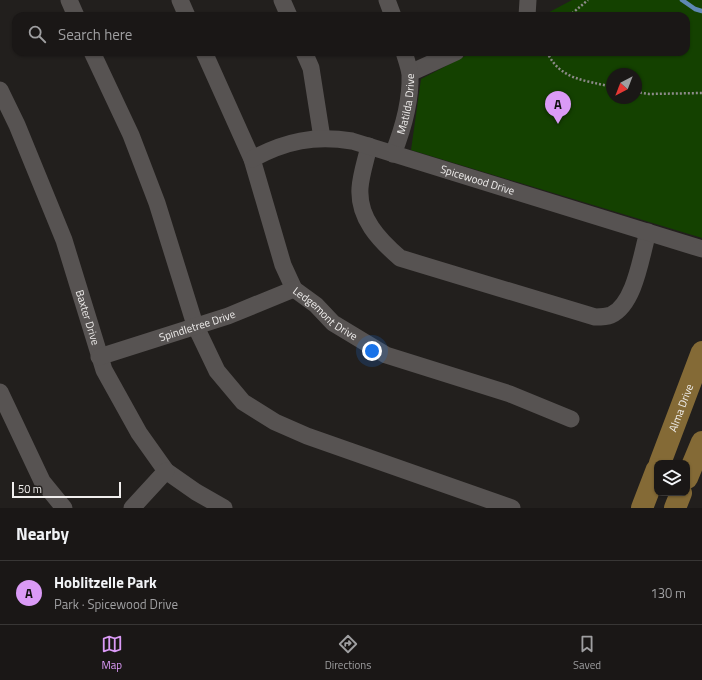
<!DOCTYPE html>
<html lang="en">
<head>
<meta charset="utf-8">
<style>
  :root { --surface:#1a1716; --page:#23201f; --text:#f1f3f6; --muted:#9f9fa1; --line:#383635; --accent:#da9af6 }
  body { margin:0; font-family:"Titillium Web",sans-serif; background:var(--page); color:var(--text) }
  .controls { position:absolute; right:12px; bottom:12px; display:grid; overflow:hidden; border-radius:8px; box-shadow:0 1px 3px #0004 }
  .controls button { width:36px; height:36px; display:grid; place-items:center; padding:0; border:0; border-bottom:1px solid var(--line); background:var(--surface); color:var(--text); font:20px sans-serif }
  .compass { position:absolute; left:606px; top:68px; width:36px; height:36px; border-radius:50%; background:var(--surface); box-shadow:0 1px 3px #0004; rotate:222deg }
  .scale { position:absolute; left:12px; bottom:10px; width:109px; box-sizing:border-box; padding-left:4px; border:2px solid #f0eeed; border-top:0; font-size:11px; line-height:14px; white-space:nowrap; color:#f0eeed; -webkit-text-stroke:3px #221f1d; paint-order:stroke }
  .you { position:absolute; left:372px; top:351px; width:14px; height:14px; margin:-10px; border:3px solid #fff; border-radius:50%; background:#1a73e8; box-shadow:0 0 0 6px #1a73e833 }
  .badge { display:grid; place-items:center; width:26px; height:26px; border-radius:50%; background:var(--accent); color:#111; font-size:13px; font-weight:700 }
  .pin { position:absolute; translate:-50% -33px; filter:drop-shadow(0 1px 2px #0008) }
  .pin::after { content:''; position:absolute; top:21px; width:14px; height:12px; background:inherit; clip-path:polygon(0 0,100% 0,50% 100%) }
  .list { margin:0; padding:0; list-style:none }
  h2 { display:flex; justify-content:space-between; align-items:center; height:52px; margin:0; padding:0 16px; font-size:17px }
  h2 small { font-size:13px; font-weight:400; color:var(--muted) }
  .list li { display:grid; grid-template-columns:26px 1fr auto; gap:12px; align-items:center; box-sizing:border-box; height:64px; padding:0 16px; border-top:1px solid var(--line) }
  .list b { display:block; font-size:15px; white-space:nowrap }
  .list p { margin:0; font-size:13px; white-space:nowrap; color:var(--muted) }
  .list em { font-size:13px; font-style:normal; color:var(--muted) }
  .icon { flex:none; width:22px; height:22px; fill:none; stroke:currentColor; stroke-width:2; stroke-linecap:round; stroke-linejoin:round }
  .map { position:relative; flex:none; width:702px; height:508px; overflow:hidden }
  .search { position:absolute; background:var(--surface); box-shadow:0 1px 3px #0004; left:12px; right:12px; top:12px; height:44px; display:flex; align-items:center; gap:10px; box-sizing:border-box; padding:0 14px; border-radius:12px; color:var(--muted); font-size:15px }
  .sheet { height:116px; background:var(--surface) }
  nav { display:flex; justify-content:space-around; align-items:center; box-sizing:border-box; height:56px; border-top:1px solid var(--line); background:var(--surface); font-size:11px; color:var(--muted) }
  nav a { display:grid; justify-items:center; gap:2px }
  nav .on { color:var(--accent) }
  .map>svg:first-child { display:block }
  .park { fill:#144100; fill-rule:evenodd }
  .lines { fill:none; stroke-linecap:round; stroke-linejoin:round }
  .stream { stroke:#5f88b4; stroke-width:4.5 }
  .path { stroke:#8e8b8a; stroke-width:2.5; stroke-dasharray:2 2; stroke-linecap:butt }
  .minor { stroke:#575352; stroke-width:17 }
  .major { stroke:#846a36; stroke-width:22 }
  .labels { text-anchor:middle; stroke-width:4; stroke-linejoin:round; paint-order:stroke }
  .street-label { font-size:11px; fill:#f0eeed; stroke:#221f1d }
</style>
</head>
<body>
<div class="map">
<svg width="702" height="508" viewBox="0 0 702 508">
  <rect width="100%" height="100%" fill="#221f1d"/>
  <!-- park -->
  <path class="park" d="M572,0h130v238l-291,-88 10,-71 52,-27h213v-36h-144zM612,74h24v24h-24z"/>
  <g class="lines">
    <!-- stream -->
    <path class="stream" d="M682,0l13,9 7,2"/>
    <!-- path -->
    <path class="path" d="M569,16l19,-16
      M547,52c13,28 38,28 65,35
      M636,92l13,2 53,-1"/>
    <!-- minor -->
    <g class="minor">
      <path d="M69,0l7,16"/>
      <path d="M180,0l7,16"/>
      <path d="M282,0l7,16"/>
      <path d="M387,0l6,16"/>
      <path d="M527,16l1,-16"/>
      <path d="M92,52l39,83 26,68 38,122 22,46 26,31 32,20 32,14 205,72"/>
      <path id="s1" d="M204,52l48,107 31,106 11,24 22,16 17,18 53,32 124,39 61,25"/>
      <path d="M304,52l7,16 11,70"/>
      <path d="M410,73l46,-21"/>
      <path id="s2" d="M0,90l17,35 47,115 40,130 35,63 27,38 30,21 28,16"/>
      <path d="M369,146c-3,14 -8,28 -9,42 -2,30 19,52 40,70l195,59c5,0 11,0 16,-2 24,-11 30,-59 37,-83"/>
      <path id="s3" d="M393,154c10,-25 18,-53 17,-80 -1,-7 -4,-15 -6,-22"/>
      <path id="s4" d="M252,159c34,-18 62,-24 100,-18l350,108"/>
      <path id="s5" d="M99,357l129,-41 66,-27"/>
      <path d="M0,392l42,89 22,27"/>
      <path d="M132,508l34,-37"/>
    </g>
    <!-- major -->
    <g class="major">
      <path id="s6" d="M660,463l42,-111"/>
      <path d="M687,478l15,-36"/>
      <path d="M642,508l15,-39"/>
      <path d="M675,508l6,-15"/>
    </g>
  </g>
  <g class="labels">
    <!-- street labels -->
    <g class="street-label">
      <text dy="4" stroke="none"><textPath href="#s3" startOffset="52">Matilda Drive</textPath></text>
      <text dy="4" stroke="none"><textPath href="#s4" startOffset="235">Spicewood Drive</textPath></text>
      <text dy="4" stroke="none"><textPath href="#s1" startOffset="294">Ledgemont Drive</textPath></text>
      <text dy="4" stroke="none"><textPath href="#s2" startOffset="244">Baxter Drive</textPath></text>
      <text dy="4" stroke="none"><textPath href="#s5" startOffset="103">Spindletree Drive</textPath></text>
      <text dy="4" stroke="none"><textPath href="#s6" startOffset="59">Alma Drive</textPath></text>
    </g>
  </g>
</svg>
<div class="controls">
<button><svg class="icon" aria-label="layers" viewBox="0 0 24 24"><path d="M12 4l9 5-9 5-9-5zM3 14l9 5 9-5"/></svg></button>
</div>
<svg class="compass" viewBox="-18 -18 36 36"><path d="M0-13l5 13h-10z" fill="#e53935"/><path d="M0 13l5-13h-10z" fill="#9f9fa1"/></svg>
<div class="scale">50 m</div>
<div class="you"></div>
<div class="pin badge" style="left:558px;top:124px">A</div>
<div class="search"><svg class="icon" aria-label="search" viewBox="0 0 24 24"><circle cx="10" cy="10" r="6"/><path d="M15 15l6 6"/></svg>Search here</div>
</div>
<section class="sheet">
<h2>Nearby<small></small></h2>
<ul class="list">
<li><span class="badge">A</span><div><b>Hoblitzelle Park</b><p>Park · Spicewood Drive</p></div><em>130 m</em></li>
</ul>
</section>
<nav>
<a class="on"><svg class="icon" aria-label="map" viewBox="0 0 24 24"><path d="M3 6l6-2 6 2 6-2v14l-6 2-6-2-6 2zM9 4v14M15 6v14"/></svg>Map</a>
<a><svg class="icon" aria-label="directions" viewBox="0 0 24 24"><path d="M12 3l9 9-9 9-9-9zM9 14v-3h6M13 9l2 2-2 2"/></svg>Directions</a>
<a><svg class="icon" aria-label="saved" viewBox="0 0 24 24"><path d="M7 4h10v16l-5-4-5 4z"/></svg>Saved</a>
</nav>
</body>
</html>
